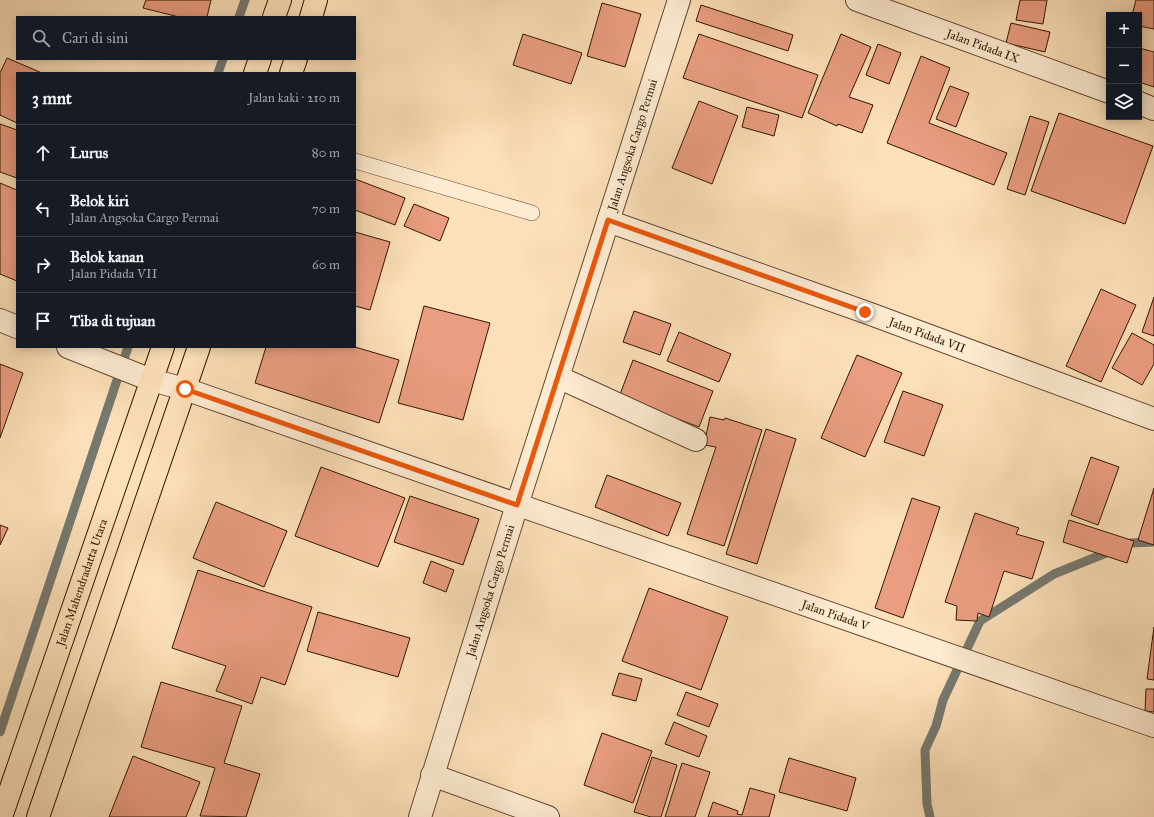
<!DOCTYPE html>
<html lang="id">
<head>
<meta charset="utf-8">
<style>
  :root { --surface:#171b24; --page:#242831; --text:#f1f3f6; --muted:#9ea1a6; --line:#363941 }
  body { margin:0; font-family:"IM FELL Great Primer",serif; background:var(--page); color:var(--text) }
  .controls { position:absolute; right:12px; top:12px; display:grid; overflow:hidden; border-radius:0px; box-shadow:0 2px 10px #0003 }
  .controls button { width:36px; height:36px; display:grid; place-items:center; padding:0; border:0; border-bottom:1px solid var(--line); background:var(--surface); color:var(--text); font:20px sans-serif }
  .stop { position:absolute; width:12px; height:12px; margin:-9px; border:3px solid #ea580c; border-radius:50%; background:#fff }
  .stop.end { background:#ea580c; border-color:#fff; box-shadow:0 1px 4px #0008 }
  .list { margin:0; padding:0; list-style:none }
  h2 { display:flex; justify-content:space-between; align-items:center; height:52px; margin:0; padding:0 16px; font-size:17px }
  h2 small { font-size:13px; font-weight:400; color:var(--muted) }
  .list li { display:grid; grid-template-columns:26px 1fr auto; gap:12px; align-items:center; box-sizing:border-box; height:56px; padding:0 16px; border-top:1px solid var(--line) }
  .list b { display:block; font-size:15px; white-space:nowrap }
  .list p { margin:0; font-size:13px; white-space:nowrap; color:var(--muted) }
  .list em { font-size:13px; font-style:normal; color:var(--muted) }
  .icon { flex:none; width:22px; height:22px; fill:none; stroke:currentColor; stroke-width:2; stroke-linecap:round; stroke-linejoin:round }
  .map { position:relative; flex:none; width:1154px; height:817px; overflow:hidden }
  .search { position:absolute; background:var(--surface); box-shadow:0 2px 10px #0003; left:16px; top:16px; width:340px; height:44px; display:flex; align-items:center; gap:10px; box-sizing:border-box; padding:0 14px; border-radius:0px; color:var(--muted); font-size:15px }
  .panel { position:absolute; background:var(--surface); box-shadow:0 2px 10px #0003; left:16px; top:72px; width:340px; height:276px; border-radius:0px }
  .map>svg:first-child { display:block }
  .lines { fill:none; stroke-linecap:round; stroke-linejoin:round }
  .stream { stroke:#767970; stroke-width:9 }
  .building { fill:#ea9d80; stroke:#331502 }
  .lane-casing { stroke:#654830; stroke-width:16 }
  .street-casing { stroke:#654830; stroke-width:24 }
  .highway-casing { stroke:#331502; stroke-width:24 }
  .lane { stroke:#fdebd2; stroke-width:15 }
  .street { stroke:#fdebd2; stroke-width:22 }
  .highway { stroke:#fce0b9; stroke-width:22 }
  .route { stroke:#ea580c; stroke-width:5 }
  .labels { text-anchor:middle; stroke-width:4; stroke-linejoin:round; paint-order:stroke }
  .street-label { font-size:12px; fill:#331502; stroke:#fdebd2 }
</style>
</head>
<body>
<div class="map">
<svg width="1154" height="817" viewBox="0 0 1154 817">
  <rect width="100%" height="100%" fill="#fce0b9"/>
  <filter id="stains"><feTurbulence type="fractalNoise" baseFrequency=".005" numOctaves="4"/><feColorMatrix values="0 0 0 0 .2 0 0 0 0 .09 0 0 0 0 .02 0 0 0 .5 -.17"/></filter>
  <radialGradient id="worn" r=".72"><stop offset=".6" stop-color="#630" stop-opacity="0"/><stop offset="1" stop-color="#630" stop-opacity=".3"/></radialGradient>
  <g class="lines">
    <!-- stream -->
    <path class="stream" d="M239,17l6,-17
      M218,73l5,-14
      M0,732l128,-385
      M930,817l-3,-13 -2,-54 11,-24 7,-26 37,-79 74,-47 77,-31 23,-1"/>
  </g>
  <!-- building -->
  <path class="building" d="M146,0h65l-4,17h-28l-36,-9z
    M1020,0h27l-4,24 -27,-4z
    M1136,0h18v29l-15,-3v-11h-7z
    M602,3l39,11 -16,53 -38,-11z
    M701,5l92,30 -5,16 -92,-30z
    M1011,23l39,9 -5,20 -39,-9z
    M523,34l59,19 -11,31 -58,-19z
    M699,34l119,41 -16,43 -119,-40z
    M841,34l30,13 -22,50 24,8 -11,28 -24,-9 -1,2 -29,-13z
    M878,44l23,9 -12,31 -23,-9z
    M1139,48l15,4v35l-15,-5z
    M921,56l29,12 -21,55 78,30 -13,32 -107,-42z
    M7,58l35,15h-25v50l-17,-8v-42z
    M950,86l19,7 -13,34 -20,-8z
    M699,101l39,15 -26,68 -40,-16z
    M747,107l32,8 -5,21 -32,-9z
    M1059,113l94,33 -28,78 -94,-33z
    M1030,116l19,6 -24,73 -18,-6z
    M0,124l17,6v48l-17,-6z
    M355,179l50,19 -10,27 -40,-15z
    M0,183l17,7v91l-17,-7z
    M414,204l35,14 -9,23 -36,-15z
    M355,232l35,10 -20,68 -15,-4z
    M1101,289l35,16 -35,77 -35,-16z
    M1154,297v39l-12,-4z
    M424,306l66,17 -27,97 -65,-17z
    M634,311l37,13 -11,31 -37,-13z
    M679,332l52,22 -12,28 -52,-21z
    M1132,333l22,12v19l-12,21 -30,-17z
    M266,347h89l44,13 -20,63 -124,-40z
    M857,355l45,18 -37,84 -44,-19z
    M633,360l80,31 -14,36 -80,-30z
    M0,364l23,9 -23,65z
    M903,391l40,14 -19,51 -40,-14z
    M710,417l14,3 1,-2 37,12 -38,116 -37,-12 29,-87 -12,-2z
    M766,429l30,10 -39,125 -31,-10z
    M1091,457l28,10 -21,58 -27,-10z
    M321,467l84,31 -27,69 -83,-31z
    M607,475l74,28 -13,33 -73,-29z
    M1154,488v57l-16,-5z
    M410,496l69,23 -16,46 -69,-23z
    M912,498l28,9 -37,111 -28,-10z
    M216,502l71,29 -23,56 -71,-29z
    M975,513l44,15 -3,6 28,8 -12,37 -28,-8 -15,46 -11,-4 -1,8 -21,-1 1,-14 -12,-4z
    M1069,520l65,21 -7,22 -64,-21z
    M0,525l8,3 -8,17z
    M431,561l23,9 -8,22 -23,-9z
    M198,570l114,37 -27,78 -24,-8 -9,27 -36,-13 10,-25 -54,-18z
    M649,588l79,29 -27,73 -79,-29z
    M318,612l92,26 -12,39 -91,-26z
    M1154,627v53l-7,-1z
    M619,673l23,6 -6,22 -24,-6z
    M161,682l81,24 -18,57 36,11 -14,43 -46,-1 15,-48 -74,-21z
    M1146,689h8v23l-9,-1z
    M686,692l32,12 -9,23 -32,-12z
    M674,722l33,14 -8,21 -34,-13z
    M602,733l50,18 -19,52 -49,-18z
    M133,756l67,26 -14,35h-77z
    M652,757l25,8 -16,52h-10l-17,-5z
    M789,758l67,20 -9,33 -68,-19z
    M682,763l28,9 -15,45h-30z
    M750,788l25,7 -6,22h-61l5,-15 25,9 -1,3 5,1z"/>
  <g class="lines">
    <defs>
      <path id="lane" d="M355,161l177,52"/>
      <g id="street">
        <path id="s1" d="M857,0l252,92"/>
        <path d="M1139,103l15,6"/>
        <path id="s2" d="M608,221l257,91 289,107"/>
        <path d="M0,320l17,7"/>
        <path id="s3" d="M68,347l83,33 34,9 969,337"/>
        <path d="M558,377l138,63"/>
        <path d="M432,775l116,42"/>
        <path id="s4" d="M420,817l97,-312 162,-505"/>
      </g>
      <g id="highway">
        <path d="M274,17l6,-17"/>
        <path d="M311,17l5,-17"/>
        <path d="M255,73l5,-14"/>
        <path d="M291,73l5,-14"/>
        <path id="s5" d="M1,817l162,-470"/>
        <path d="M38,817l161,-470"/>
      </g>
    </defs>
    <!-- lane casing -->
    <use href="#lane" class="lane-casing"/>
    <!-- street casing -->
    <use href="#street" class="street-casing"/>
    <!-- highway casing -->
    <use href="#highway" class="highway-casing"/>
    <!-- lane -->
    <use href="#lane" class="lane"/>
    <!-- street -->
    <use href="#street" class="street"/>
    <!-- highway -->
    <use href="#highway" class="highway"/>
  </g>
  <g class="lines">
    <!-- route -->
    <path class="route" d="M185,389l332,116 91,-285 257,92"/>
  </g>
  <g class="labels">
    <!-- street labels -->
    <g class="street-label">
      <text dy="4" stroke="none"><textPath href="#s1" startOffset="134">Jalan Pidada IX</textPath></text>
      <text dy="4" stroke="none"><textPath href="#s4" startOffset="705">Jalan Angsoka Cargo Permai</textPath></text>
      <text dy="4" stroke="none"><textPath href="#s2" startOffset="339">Jalan Pidada VII</textPath></text>
      <text dy="4" stroke="none"><textPath href="#s5" startOffset="248">Jalan Mahendradatta Utara</textPath></text>
      <text dy="4" stroke="none"><textPath href="#s4" startOffset="237">Jalan Angsoka Cargo Permai</textPath></text>
      <text dy="4" stroke="none"><textPath href="#s3" startOffset="813">Jalan Pidada V</textPath></text>
    </g>
  </g>
  <rect width="100%" height="100%" filter="url(#stains)"/>
  <rect width="100%" height="100%" fill="url(#worn)"/>
</svg>
<div class="controls">
<button>+</button>
<button>−</button>
<button><svg class="icon" aria-label="layers" viewBox="0 0 24 24"><path d="M12 4l9 5-9 5-9-5zM3 14l9 5 9-5"/></svg></button>
</div>
<div class="stop" style="left:185px;top:389px"></div>
<div class="stop end" style="left:865px;top:312px"></div>
<div class="search"><svg class="icon" aria-label="search" viewBox="0 0 24 24"><circle cx="10" cy="10" r="6"/><path d="M15 15l6 6"/></svg>Cari di sini</div>
<section class="panel">
<h2>3 mnt<small>Jalan kaki · 210 m</small></h2>
<ul class="list">
<li><svg class="icon" aria-label="ahead" viewBox="0 0 24 24"><path d="M12 20V5M6 11l6-6 6 6"/></svg><div><b>Lurus</b></div><em>80 m</em></li>
<li><svg class="icon" aria-label="left" viewBox="0 0 24 24"><path d="M17 20v-9H6M10 6l-5 5 5 5"/></svg><div><b>Belok kiri</b><p>Jalan Angsoka Cargo Permai</p></div><em>70 m</em></li>
<li><svg class="icon" aria-label="right" viewBox="0 0 24 24"><path d="M7 20v-9h11M14 6l5 5-5 5"/></svg><div><b>Belok kanan</b><p>Jalan Pidada VII</p></div><em>60 m</em></li>
<li><svg class="icon" aria-label="arrive" viewBox="0 0 24 24"><path d="M6 21V4h12l-3 4 3 4H6"/></svg><div><b>Tiba di tujuan</b></div></li>
</ul>
</section>
</div>
</body>
</html>
